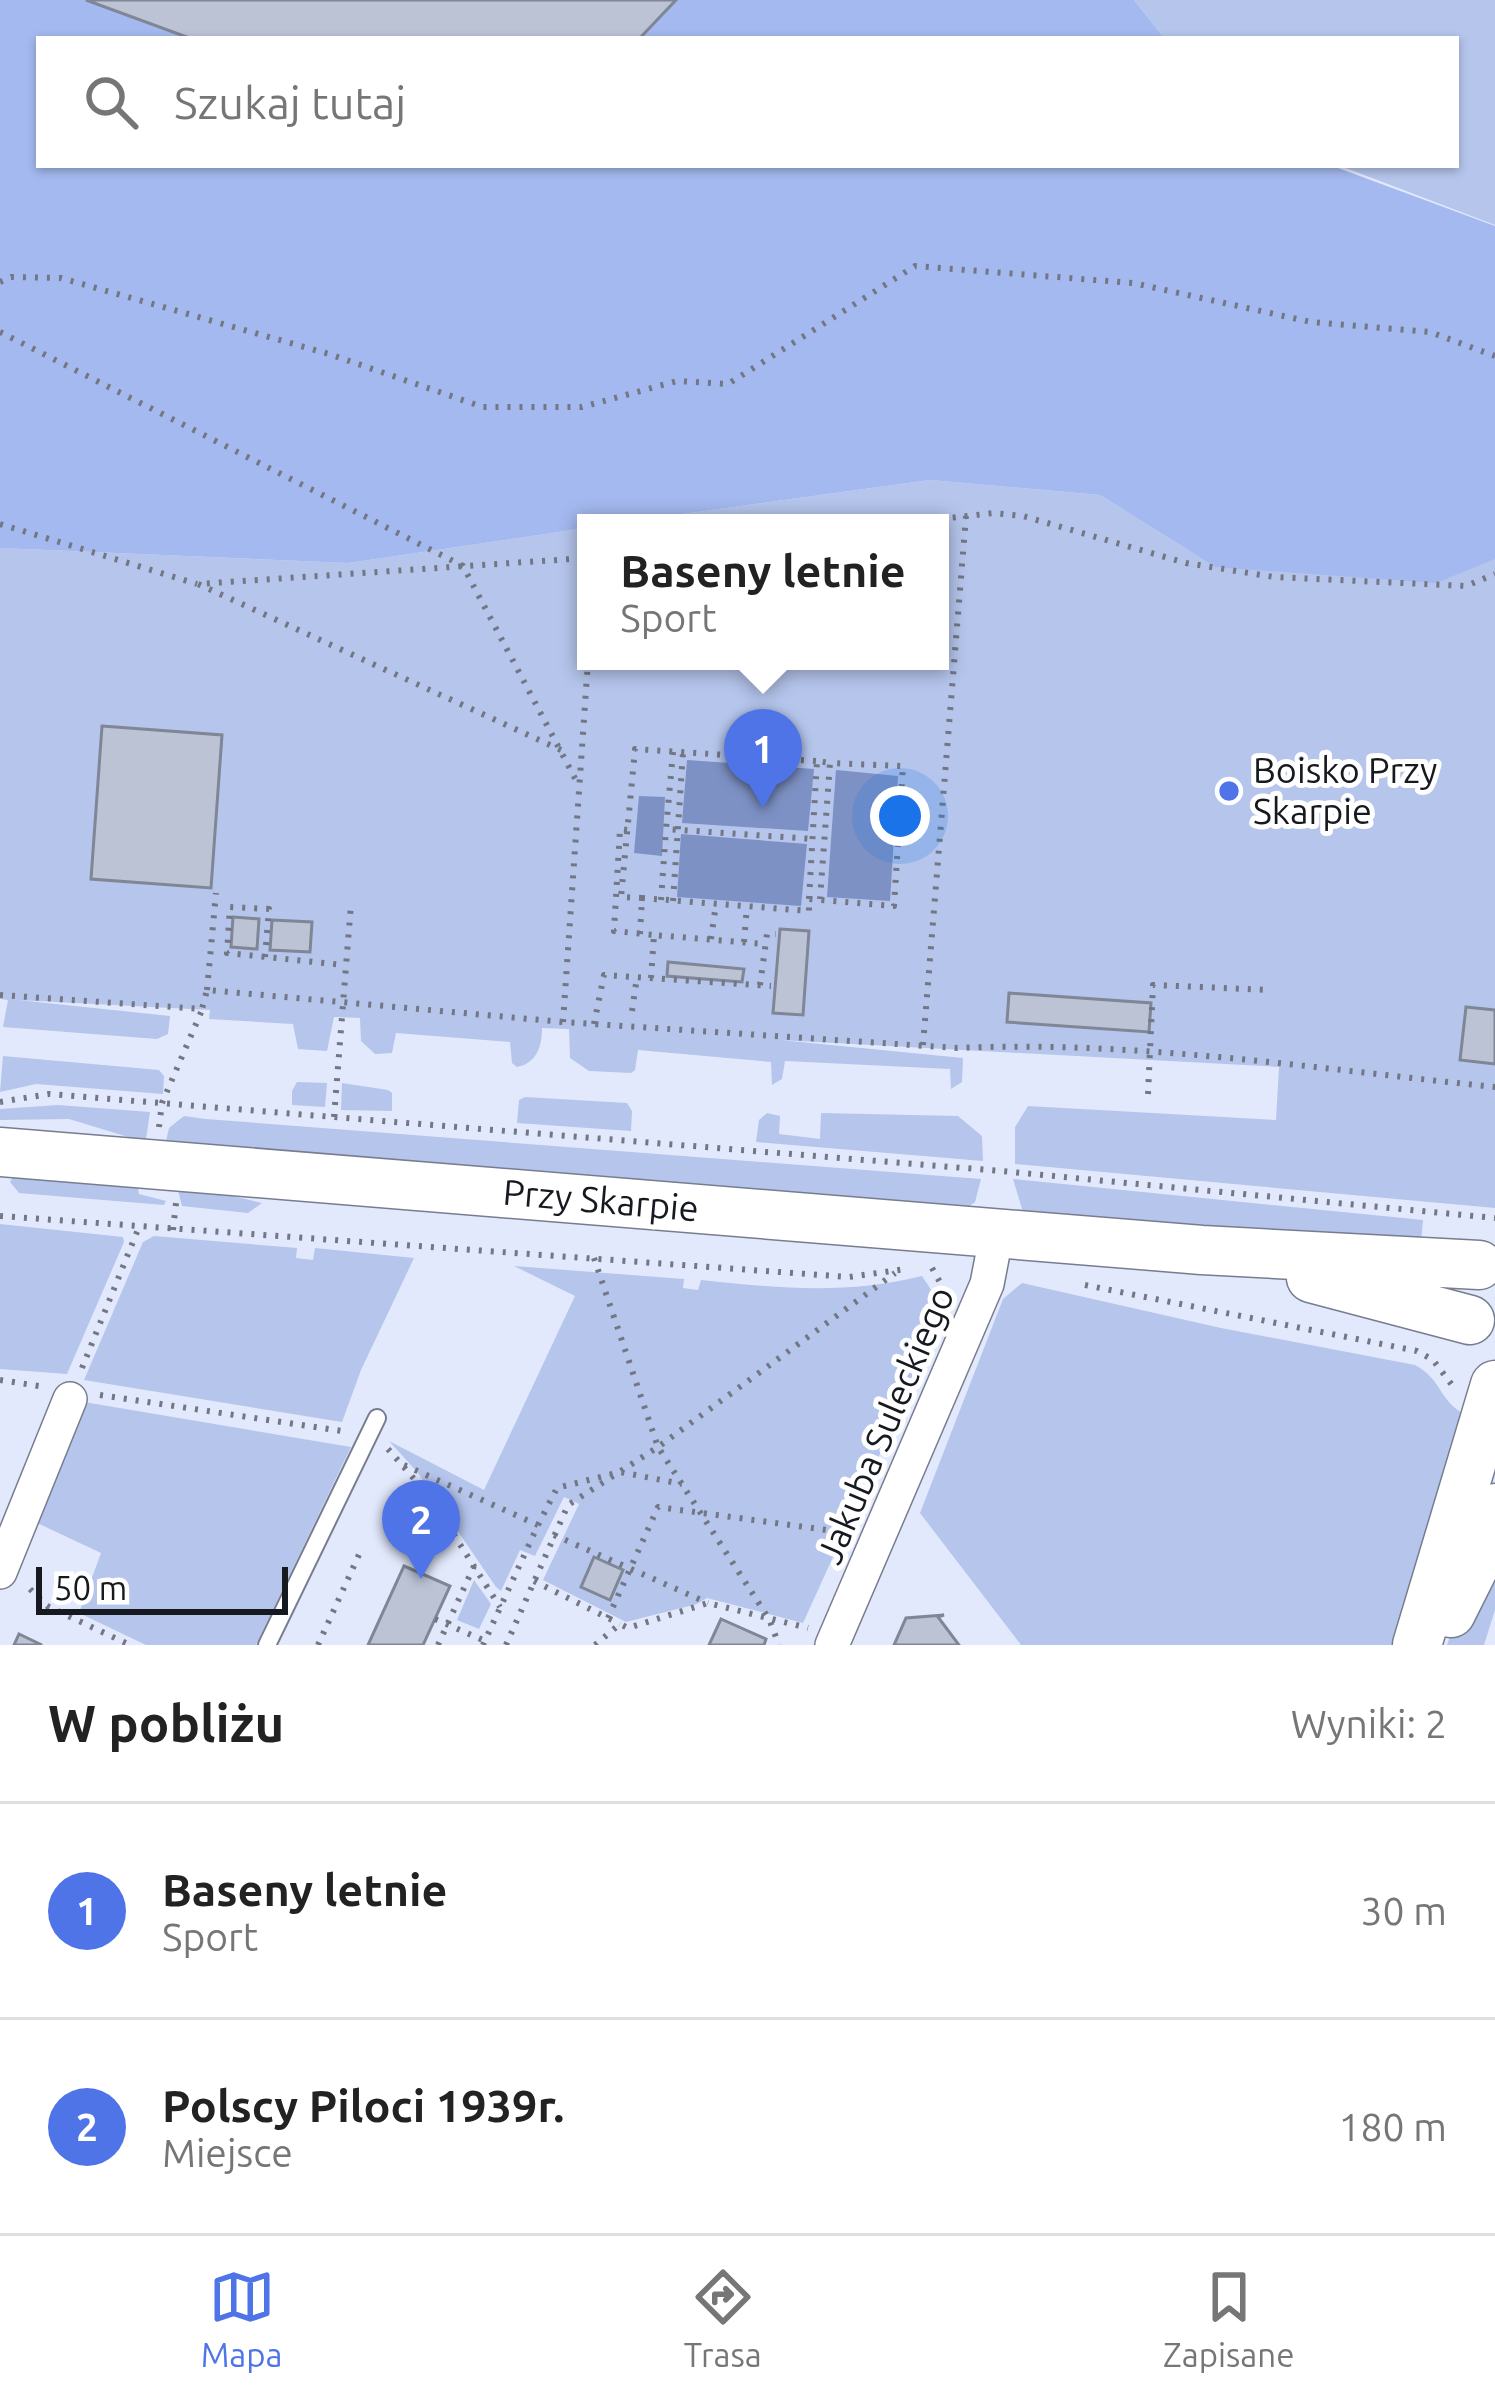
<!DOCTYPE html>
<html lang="pl">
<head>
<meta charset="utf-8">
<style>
  :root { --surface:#fff; --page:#f6f6f6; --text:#222; --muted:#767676; --line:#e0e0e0; --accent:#4f74e8 }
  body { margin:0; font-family:Ubuntu,sans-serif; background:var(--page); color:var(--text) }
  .scale { position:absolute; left:36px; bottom:30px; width:252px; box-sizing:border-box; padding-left:12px; border:6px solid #16191f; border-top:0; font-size:33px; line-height:42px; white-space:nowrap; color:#16191f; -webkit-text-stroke:9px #fff; paint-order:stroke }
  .you { position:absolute; left:900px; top:816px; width:42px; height:42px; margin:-30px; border:9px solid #fff; border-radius:50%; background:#1a73e8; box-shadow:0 0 0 18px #1a73e833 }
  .badge { display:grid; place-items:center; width:78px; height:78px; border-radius:50%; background:var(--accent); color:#fff; font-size:39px; font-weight:700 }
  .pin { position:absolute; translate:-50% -99px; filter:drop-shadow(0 3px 6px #0008) }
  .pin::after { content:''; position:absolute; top:63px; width:42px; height:36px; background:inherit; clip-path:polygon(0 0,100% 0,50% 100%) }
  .popup { position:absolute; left:577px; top:514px; width:372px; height:156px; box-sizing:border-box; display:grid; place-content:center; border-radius:0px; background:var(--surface); filter:drop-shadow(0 3px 9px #0005); font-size:39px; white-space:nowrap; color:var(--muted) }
  .popup b { font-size:45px; color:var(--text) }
  .popup::after { content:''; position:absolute; left:50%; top:100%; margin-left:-24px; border:24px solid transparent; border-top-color:var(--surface) }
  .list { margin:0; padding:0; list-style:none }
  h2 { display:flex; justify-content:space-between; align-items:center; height:156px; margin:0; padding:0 48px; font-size:51px }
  h2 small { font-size:39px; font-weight:400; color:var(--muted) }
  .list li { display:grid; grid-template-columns:78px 1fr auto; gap:36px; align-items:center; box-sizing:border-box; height:216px; padding:0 48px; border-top:3px solid var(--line) }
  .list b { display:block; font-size:45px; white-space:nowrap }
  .list p { margin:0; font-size:39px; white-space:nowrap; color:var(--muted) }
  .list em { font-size:39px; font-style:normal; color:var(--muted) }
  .icon { flex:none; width:66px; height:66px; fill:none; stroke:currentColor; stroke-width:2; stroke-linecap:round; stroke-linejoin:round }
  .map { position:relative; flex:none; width:1495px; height:1645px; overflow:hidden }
  .search { position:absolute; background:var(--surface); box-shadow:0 3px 9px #0004; left:36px; right:36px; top:36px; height:132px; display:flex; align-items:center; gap:30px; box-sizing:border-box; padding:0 42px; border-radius:0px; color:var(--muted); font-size:45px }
  .sheet { height:588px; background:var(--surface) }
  nav { display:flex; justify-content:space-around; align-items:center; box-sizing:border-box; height:168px; border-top:3px solid var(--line); background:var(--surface); font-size:33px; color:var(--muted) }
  nav a { display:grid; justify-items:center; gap:6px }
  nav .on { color:var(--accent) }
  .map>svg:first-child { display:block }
  .green { fill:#b5c5ec }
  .forest { fill:#a4b9ef }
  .water { fill:#7d91c4 }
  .building { fill:#bcc3d5; stroke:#7f8696; stroke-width:3 }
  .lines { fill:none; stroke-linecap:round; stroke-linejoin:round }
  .lane-casing { stroke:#777d8e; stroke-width:20 }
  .street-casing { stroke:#777d8e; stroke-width:36 }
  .secondary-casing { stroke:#777d8e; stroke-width:51 }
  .path { stroke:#727783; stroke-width:6; stroke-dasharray:3 9; stroke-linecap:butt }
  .lane { stroke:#fff; stroke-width:16 }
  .street { stroke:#fff; stroke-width:33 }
  .secondary { stroke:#fff; stroke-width:48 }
  .poi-dot { fill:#4f74e8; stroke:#fff; stroke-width:4.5 }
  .labels { text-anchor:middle; stroke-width:10; stroke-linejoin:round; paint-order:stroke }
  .poi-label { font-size:36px; fill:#16191f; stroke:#fff; text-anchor:start }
  .street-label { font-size:36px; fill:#16191f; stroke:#fff }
</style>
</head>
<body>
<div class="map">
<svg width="1495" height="1645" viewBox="0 0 1495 1645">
  <rect width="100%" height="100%" fill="#e2e9fc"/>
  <!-- green -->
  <path class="green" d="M1134,0h361v225l-157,-60h118v-126h-291z
    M930,480l170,15 115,72 280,-8v649l-480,-44v-37l13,-21 248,14 3,-53 -499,-27 183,18 -1,24 -11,7 -1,-20 -165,-8 -3,18 -10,6 -1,-23 -133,-12 -3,20 -4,3 -42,-2 -19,-13 -1,-29 -27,-1c0,18 -5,35 -25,39l-5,-4 -2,-21 -114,-9 -4,20 -17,1 -14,-13 -1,-23 -26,-1 -7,34 -29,-2 -5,-25 -84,-5 1,-9 -192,-10 152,16 -2,18 -11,5 -154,-12 5,-27 -8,-1v-451l348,15 238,-35v133h354v-138h-323z
    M3,1056l156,14 5,6 -1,18 -127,-10 -36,8z
    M297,1082l30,1 -2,24 -33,-2v-14z
    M342,1083l46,7 4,3v18l-51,-1z
    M525,1097l102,6 5,8 -1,20 -114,-8 2,-23z
    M58,1105l92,7 -4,27 -8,1 -69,-21 -69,1v-11z
    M767,1113l13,3 -1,18 41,5 1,-26 137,3 24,20 1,25 -227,-19 3,-22z
    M184,1116l22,3 775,60 -6,23 -11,8 -800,-60 5,-22z
    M13,1177l124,4 2,13 27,7 -2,4 -145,-12 -9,-11z
    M1013,1179l410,41 -3,33 -397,-41z
    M176,1183l86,20 -14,10 -66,-7z
    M0,1224l123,13 1,5 -57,132 -67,-5z
    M154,1236l143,12 -1,10 17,2 2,-12 99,10 -53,112 -19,52 -258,-42 59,-138z
    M514,1266l170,13 -1,9 15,2 3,-10c76,8 145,15 221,-4l23,35 -142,312 -96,-25 -10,6 -71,18 -83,-42 36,-76 -15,-7 -29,59 -15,-6 -19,41 -5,-4 -78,-114 -29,-32 95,49 91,-194z
    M1022,1283l199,45 194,37c30,16 22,39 59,54l-71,226h-382l-101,-132 83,-214z
    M84,1402l267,45 -95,198h-110l-67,-32 22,-60 -68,-32z
    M1495,1568v42l-11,35h-37l11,-31z
    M474,1580l17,24 -12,25 -22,-9z"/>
  <!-- forest -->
  <path class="forest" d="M0,0h86l106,39h-153v126h1291l165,61v333l-59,24 -221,-16 -115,-72 -170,-15 -313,43h-31v5l-238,35 -348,-15z
    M676,0h458l31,39h-526z"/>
  <!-- water -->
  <path class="water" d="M687,760l127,9 -6,62 -126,-8z
    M836,770l62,6 -8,125 -63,-4z
    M639,796l26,1 -3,59 -28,-3z
    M681,834l126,10 -6,62 -124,-9z"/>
  <!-- building -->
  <path class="building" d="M86,0h590l-37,39h-447z
    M102,726l120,9 -11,153 -120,-9z
    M233,917l26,2 -2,30 -26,-2z
    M272,920l40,2 -2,30 -40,-2z
    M780,929l29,2 -6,84 -30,-2z
    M668,962l76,7 -2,13 -75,-6z
    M1009,993l142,10 -2,29 -142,-10z
    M1466,1007l29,3v54l-35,-4z
    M594,1557l29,13 -13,30 -29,-13z
    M404,1566l46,20 -27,59h-55z
    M944,1615l-6,2 21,28h-65l12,-27z
    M721,1619l45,20 -2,6h-55z
    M19,1634l23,11h-28z"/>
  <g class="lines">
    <defs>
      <path id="lane" d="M267,1645l110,-227"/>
      <path id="street" d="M0,1572l70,-173
        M832,1645l155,-361 10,-52"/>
      <path id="secondary" d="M0,1152l1202,98 277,15
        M1311,1278l159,42
        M1451,1613l32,-64 12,-41
        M1417,1645l78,-260"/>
    </defs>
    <!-- lane casing -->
    <use href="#lane" class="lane-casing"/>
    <!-- street casing -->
    <use href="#street" class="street-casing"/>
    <!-- secondary casing -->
    <use href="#secondary" class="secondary-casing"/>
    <!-- path -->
    <path class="path" d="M0,282l11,-5 50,1 268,76 154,53h99l95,-26 51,3 187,-118 218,17 178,39 119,10 65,24
      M0,332l463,234 115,218
      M905,523l89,-10 29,3 163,47 88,14 192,9 29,-12
      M0,524l197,60
      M561,750l-363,-166 388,-26
      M673,752l-7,77 147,10
      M627,830l-7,-1 -6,102 40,4
      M642,898l-21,-1 14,-148 182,12
      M809,899l8,-138 13,2
      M661,900l5,-71
      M673,901l10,-149
      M640,934l2,-36 167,13v-12l85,7 9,-140 -73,-3 -10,136
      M711,939l5,-35
      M744,942l3,-36
      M265,957l4,-48 -39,-2 -3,46 117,12
      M651,978l3,-43 111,9
      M760,985l7,-51h9
      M207,990l9,-97
      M0,995l202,14 5,-19 356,32 394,26c179,-8 360,21 538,39
      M632,1011l5,-34
      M563,1022l25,-361
      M594,1024l10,-49 167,11
      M923,1045l43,-529
      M1148,1094l5,-109 118,5
      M0,1102l49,-8 952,77 494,47
      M334,1117l17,-213
      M159,1127l3,-24 40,-93
      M0,1216l849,61 57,-8
      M173,1230l3,-27
      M594,1258l64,189 111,172 10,26
      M932,1268l14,25
      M1085,1285l332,66 16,9 19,25
      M82,1368l57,-141
      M0,1380l39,6
      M100,1395l242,36
      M388,1449l41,47 71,111
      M404,1465l134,60 -55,120
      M538,1525l19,-37 63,-16 62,12
      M554,1535l154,68
      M534,1581l86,43
      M30,1589l17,17 83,39
      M608,1618l50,-111 191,26
      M435,1619l50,22
      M318,1645l44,-97
      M438,1645l36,-79
      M506,1645l62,-140 90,-58 237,-174
      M595,1645l25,-21 8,4 80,-25 100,25"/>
    <!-- lane -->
    <use href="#lane" class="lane"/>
    <!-- street -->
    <use href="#street" class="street"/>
    <!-- secondary -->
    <use href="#secondary" class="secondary"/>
  </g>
  <!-- markers -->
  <circle class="poi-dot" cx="1229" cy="791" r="12"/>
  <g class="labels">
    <!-- poi labels -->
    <g class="poi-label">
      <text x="1253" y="783">Boisko Przy<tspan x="1253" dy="41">Skarpie</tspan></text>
    </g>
    <!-- street labels -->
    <g class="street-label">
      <text transform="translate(601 1200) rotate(5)" y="13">Przy Skarpie</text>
      <text transform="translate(885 1425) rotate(-67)" y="13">Jakuba Suleckiego</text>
    </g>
  </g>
</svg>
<div class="scale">50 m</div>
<div class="you"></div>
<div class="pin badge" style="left:763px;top:808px">1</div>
<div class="popup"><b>Baseny letnie</b>Sport</div>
<div class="pin badge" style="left:421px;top:1579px">2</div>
<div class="search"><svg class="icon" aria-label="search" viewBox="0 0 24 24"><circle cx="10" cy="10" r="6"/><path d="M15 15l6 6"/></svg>Szukaj tutaj</div>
</div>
<section class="sheet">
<h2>W pobliżu<small>Wyniki: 2</small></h2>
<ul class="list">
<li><span class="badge">1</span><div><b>Baseny letnie</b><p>Sport</p></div><em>30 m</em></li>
<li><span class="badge">2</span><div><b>Polscy Piloci 1939r.</b><p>Miejsce</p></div><em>180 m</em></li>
</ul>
</section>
<nav>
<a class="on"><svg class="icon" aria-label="map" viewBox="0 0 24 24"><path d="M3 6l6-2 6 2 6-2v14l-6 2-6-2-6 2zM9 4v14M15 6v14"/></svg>Mapa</a>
<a><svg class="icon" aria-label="directions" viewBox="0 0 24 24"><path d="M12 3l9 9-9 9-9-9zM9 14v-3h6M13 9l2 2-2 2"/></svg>Trasa</a>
<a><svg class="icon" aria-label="saved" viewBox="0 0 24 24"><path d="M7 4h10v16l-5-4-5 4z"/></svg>Zapisane</a>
</nav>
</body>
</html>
